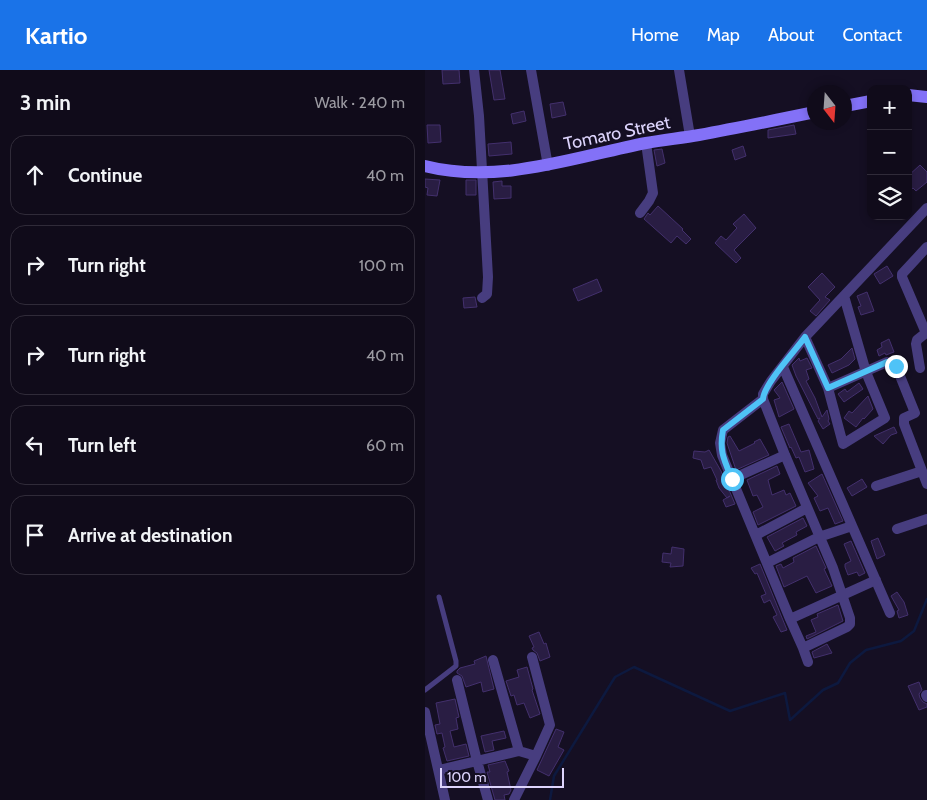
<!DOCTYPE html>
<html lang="en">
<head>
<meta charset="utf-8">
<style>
  :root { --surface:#100b1a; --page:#191423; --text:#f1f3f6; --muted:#9c9ba2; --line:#302b39; --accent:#1a73e8 }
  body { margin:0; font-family:Cabin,sans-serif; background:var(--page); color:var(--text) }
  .controls { position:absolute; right:15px; top:15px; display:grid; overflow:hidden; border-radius:10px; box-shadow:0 2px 8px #0003 }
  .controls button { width:45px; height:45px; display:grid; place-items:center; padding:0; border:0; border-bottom:1px solid var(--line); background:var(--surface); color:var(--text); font:25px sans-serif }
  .compass { position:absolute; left:382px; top:15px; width:45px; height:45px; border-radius:50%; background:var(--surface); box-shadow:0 2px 8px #0003; rotate:163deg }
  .scale { position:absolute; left:15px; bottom:12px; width:124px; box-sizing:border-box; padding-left:5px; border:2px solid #ddd4fc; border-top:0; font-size:14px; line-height:18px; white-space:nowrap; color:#ddd4fc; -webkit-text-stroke:4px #150f23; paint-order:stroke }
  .stop { position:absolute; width:15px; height:15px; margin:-11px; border:4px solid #4fc3f7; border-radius:50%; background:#fff }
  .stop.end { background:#4fc3f7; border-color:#fff; box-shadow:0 1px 5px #0008 }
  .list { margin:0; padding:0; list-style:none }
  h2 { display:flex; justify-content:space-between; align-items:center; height:65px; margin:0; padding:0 20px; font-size:21px }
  h2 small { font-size:16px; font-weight:400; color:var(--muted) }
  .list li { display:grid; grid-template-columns:32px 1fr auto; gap:15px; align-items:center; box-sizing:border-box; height:80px; margin:0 10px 10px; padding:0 10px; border:1px solid var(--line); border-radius:15px }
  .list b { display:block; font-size:19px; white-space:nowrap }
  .list em { font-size:16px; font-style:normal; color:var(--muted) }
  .icon { flex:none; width:28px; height:28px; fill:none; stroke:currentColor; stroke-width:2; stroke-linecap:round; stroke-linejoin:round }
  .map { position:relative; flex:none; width:502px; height:730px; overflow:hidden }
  header { display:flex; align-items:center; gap:30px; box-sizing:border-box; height:70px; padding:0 25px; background:var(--accent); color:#fff }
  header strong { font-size:24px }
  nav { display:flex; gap:28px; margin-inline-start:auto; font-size:18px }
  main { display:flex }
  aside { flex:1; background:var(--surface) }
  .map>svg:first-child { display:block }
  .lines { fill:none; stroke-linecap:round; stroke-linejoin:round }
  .stream { stroke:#0d193f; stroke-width:2.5 }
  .building { fill:#291d43; stroke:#43306d }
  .lane { stroke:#473d7f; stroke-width:5 }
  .street { stroke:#473d7f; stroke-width:10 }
  .secondary { stroke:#8371f7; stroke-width:12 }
  .route { stroke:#4fc3f7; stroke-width:6 }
  .labels { text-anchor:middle; stroke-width:4; stroke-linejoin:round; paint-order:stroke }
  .street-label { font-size:18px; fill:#ddd4fc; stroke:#150f23 }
</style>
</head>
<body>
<header>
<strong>Kartio</strong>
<nav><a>Home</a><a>Map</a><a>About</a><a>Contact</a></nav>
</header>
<main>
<aside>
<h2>3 min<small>Walk · 240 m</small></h2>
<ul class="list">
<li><svg class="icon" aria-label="ahead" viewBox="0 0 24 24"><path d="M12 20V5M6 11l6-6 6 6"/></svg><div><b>Continue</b></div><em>40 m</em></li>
<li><svg class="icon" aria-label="right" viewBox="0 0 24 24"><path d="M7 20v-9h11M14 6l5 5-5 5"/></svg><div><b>Turn right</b></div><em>100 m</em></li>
<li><svg class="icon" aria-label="right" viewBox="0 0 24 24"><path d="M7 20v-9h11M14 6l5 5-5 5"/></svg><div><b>Turn right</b></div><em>40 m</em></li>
<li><svg class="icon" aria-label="left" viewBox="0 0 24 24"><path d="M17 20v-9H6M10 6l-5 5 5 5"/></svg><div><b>Turn left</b></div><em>60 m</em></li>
<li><svg class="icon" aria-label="arrive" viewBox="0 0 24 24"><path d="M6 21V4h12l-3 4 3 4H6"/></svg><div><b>Arrive at destination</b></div></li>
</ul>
</aside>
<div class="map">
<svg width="502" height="730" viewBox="0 0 502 730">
  <rect width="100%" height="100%" fill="#150f23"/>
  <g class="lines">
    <!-- stream -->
    <path class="stream" d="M125,730l4,-24 61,-99 19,-10 96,44 55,-18 5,27 33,-30 15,-7 12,-20 16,-13 35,-9 13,-10 13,-32"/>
  </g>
  <!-- building -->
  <path class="building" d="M17,0h17l1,13 -17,1z
    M64,0h11l5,29 -11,1z
    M138,32l3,13 -14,3 -2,-14z
    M99,41l2,10 -13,3 -2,-10z
    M2,55h13l1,17 -13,1z
    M369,55l2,9 -28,4v-8z
    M86,72l1,12 -23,2 -1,-12z
    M318,76l3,10 -11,4 -3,-10z
    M237,79l3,14 -8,3 -3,-16z
    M495,95l7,7v10l-11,9 -3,-3 -5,4v-16z
    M0,109l15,1 -3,16 -10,-1 1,-7 -3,-1z
    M41,110h10v15h-10z
    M77,111v5h9v12l-17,1 -1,-17z
    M233,136l25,23 -1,1 9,9 -5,5 -9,-8 -6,7 -27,-24 4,-6 2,2z
    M319,144l12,14 -22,22 7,8 -5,5 -21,-20 6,-7 5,4 11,-12 -4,-4z
    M462,196l6,10 -13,8 -6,-10z
    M397,203l13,14 -10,10 5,3 -14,16 -6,-5 10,-11 -12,-13z
    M172,209l5,12 -24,10 -5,-12z
    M442,222l7,19 -13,4 -3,-8 3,-1 -4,-10z
    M50,227l2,10 -13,1 -1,-10z
    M464,269l5,13 -8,3 -1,-2 -6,3 -2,-6 5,-3 -1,-4z
    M427,278l3,11 -6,6 -17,8 -4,-8 13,-6z
    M374,288l1,3 7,-3 5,10 -6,2 3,9 -3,2 9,17 7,19 5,-7 2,9 -1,2 2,3 -7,5 -5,-8 2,-3 -2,1 -22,-43 -4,-11z
    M357,312l12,27 -15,8 -5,-17 6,-2 -6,-8z
    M434,313l4,6 -19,13 -6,-8 7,-5 2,3z
    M443,326l5,13 -9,10 -1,-1 -7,9 -12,-9 5,-7 3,2z
    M364,354l12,28 8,-2 5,19 -9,3 -6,-15 -3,1 -5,-11 -1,1 -9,-21z
    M469,357l3,6 -6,2 -8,9 -9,-8z
    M305,366l9,15 16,-8 -1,-1 6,-3 9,16 -33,15 -9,-27 1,-6z
    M284,380l12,21 14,33 -9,3 -3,-7 7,-4 -3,2 -8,-10 -3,-8h1l-6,-13 -7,2 -3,-9 -8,-2 1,-7 11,1z
    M352,396l3,8 -12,6 4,15 12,-5 2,5 4,-2 6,13 -38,19 -5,-13 10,-5 -6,-12 -4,1 -6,-16z
    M397,404l21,47 -8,3 -7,-16 -8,3 -6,-13 4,-2 -10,-13z
    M437,409l5,8 -15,9 -5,-8z
    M378,448l4,8 -11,6 1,3 -15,8 2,3 -9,5 -8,-14z
    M453,468l7,17 -8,4 -6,-18z
    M426,471l14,32 -6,3 -2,-4 -9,3 -3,-8v-3l6,-3 -7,-17z
    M391,476l10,22 -2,1 8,17 -16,7 -9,-17 -23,11 -8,-21 5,-2 2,4 11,-6 -1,-4z
    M247,477l12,2 -1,17 -13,1 1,-4 -9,-1 1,-9 8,1z
    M335,494l27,66 -6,2 -8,-15 4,-2 -7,-15 -6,3 -3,-7 5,-2 -9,-21 -2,1 -4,-6z
    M472,522l7,10 4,13 -9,3 -2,-7 2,-1 -8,-14z
    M413,535l5,16 -36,18 -1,-3 10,-4 -5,-12 7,-3 -1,-3z
    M114,562l5,12 2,-1 4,14 -10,4 -3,-8 -4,-3 -1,-2 2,-1 -5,-11z
    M402,574l5,9 -18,5 -2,-6z
    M61,586l8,33 -11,3 -2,-10 -15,5 -4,-11 -5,-3v-2l3,-3 15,-4 -1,-3z
    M102,597l6,22 -1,1 8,24 -10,4 -6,-15 -7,2 -3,-10 -3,1 -5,-15 13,-4 -2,-7z
    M494,612l3,8 -3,4 1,4 3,4 4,2v3l-8,3 -11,-24z
    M30,629l4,18 -3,1 2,11 -8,2 4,16 12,-3 3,12 -22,5 -4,-13 2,-1 -3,-14 -5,1 -2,-9 5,-1 -4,-21z
    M131,659l8,3 -6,15 6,3 -15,26 -12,-6z
    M79,661l2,7 -14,3 2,9 -9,2 -4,-16z
    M80,691l4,10 -2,1 4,18 -2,4 -5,1 1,5h-10l-8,-28h3l-2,-7z"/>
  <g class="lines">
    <!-- lane -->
    <path class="lane" d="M0,620l31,-24v-5l-17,-64"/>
    <!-- street -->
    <path class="street" d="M49,0l5,46 9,161 -1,17 -5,4
      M106,0l17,96
      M254,0l11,66
      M215,143l9,-12 4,-8 -7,-50
      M501,263l-24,-56v-3l25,-27
      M380,267l23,51 15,56 42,-26 -19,-46 -22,-76
      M358,297l107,246
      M495,298l-4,-24 1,-4 10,-8
      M403,318l59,-26 9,4 19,47 -11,5v6l23,60
      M338,329l-40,31 -3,13 2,12 68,164 86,-39
      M307,409l53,-24
      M451,416l46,-15
      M472,459l30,-10
      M331,465l51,-27
      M342,493l52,-26 33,-11
      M365,549l13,29 5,14
      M378,578l44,-21 3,-3v-6l-17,-50 -48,-113 -22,-56v-5l8,-13 34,-44 122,-129
      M107,587l18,68 -14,31
      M68,590l26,91
      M32,610l20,81 11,39
      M501,625l1,2
      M0,642l20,88
      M14,700l80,-19 17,5 -22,44"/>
    <!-- secondary -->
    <path class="secondary" d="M483,25l19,2
      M420,36l26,-5
      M0,96c74,19 149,-9 221,-23 17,-3 35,-5 53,-8 38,-7 77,-15 116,-23"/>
  </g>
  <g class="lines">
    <!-- route -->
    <path class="route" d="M307,409c-8,-19 -13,-28 -9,-49l40,-31c1,-15 32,-48 42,-62l23,51 59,-26 9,4"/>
  </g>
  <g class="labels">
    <!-- street labels -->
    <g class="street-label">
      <text transform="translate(192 63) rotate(-12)" y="6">Tomaro Street</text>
    </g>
  </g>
</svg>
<div class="controls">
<button>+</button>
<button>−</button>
<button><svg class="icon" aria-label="layers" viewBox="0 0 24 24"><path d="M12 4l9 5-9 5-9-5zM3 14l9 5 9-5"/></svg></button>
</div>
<svg class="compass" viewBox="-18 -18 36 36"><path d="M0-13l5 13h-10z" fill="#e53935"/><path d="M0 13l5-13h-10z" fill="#9c9ba2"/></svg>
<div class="scale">100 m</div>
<div class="stop" style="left:307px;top:409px"></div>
<div class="stop end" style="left:471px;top:296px"></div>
</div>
</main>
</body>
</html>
